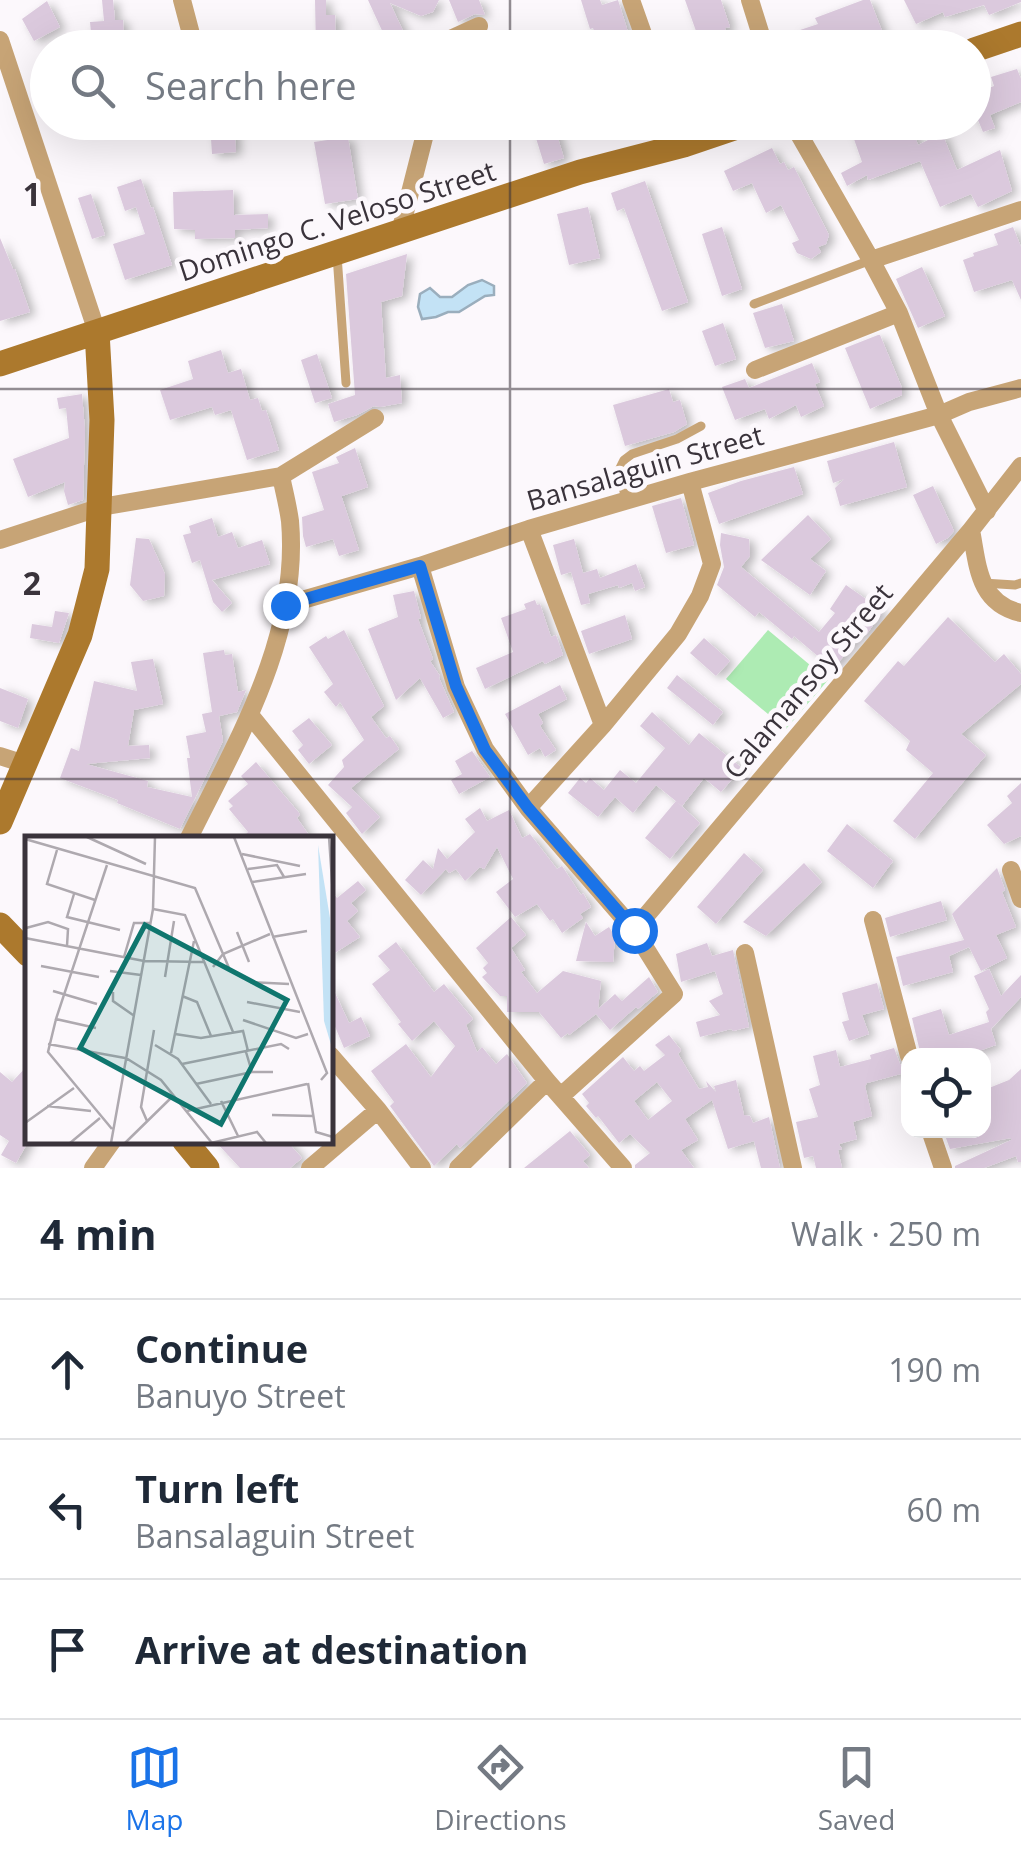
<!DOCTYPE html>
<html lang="en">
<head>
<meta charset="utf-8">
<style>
  :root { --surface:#fff; --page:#f6f6f7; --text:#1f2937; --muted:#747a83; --line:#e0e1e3; --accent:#1a73e8 }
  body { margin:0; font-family:"Open Sans",sans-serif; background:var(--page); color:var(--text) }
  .controls { position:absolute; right:30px; bottom:30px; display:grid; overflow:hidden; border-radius:20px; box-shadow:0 10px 40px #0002 }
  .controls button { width:90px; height:90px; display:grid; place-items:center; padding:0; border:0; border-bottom:2px solid var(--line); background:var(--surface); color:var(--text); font:50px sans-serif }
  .stop { position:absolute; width:30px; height:30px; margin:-22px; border:8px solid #1a73e8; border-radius:50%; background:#fff }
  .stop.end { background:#1a73e8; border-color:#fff; box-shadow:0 2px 10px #0008 }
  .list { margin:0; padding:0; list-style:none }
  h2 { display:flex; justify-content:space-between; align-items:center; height:130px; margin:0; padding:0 40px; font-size:42px }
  h2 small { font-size:32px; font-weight:400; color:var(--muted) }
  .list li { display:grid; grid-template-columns:65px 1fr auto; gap:30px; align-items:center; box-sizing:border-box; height:140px; padding:0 40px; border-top:2px solid var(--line) }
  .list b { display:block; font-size:38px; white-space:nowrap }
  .list p { margin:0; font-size:32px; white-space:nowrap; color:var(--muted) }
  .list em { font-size:32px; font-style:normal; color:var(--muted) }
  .icon { flex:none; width:55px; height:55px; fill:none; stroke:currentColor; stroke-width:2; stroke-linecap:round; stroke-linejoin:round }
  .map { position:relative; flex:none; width:1021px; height:1168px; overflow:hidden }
  .search { position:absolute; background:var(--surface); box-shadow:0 10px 40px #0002; left:30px; right:30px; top:30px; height:110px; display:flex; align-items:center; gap:25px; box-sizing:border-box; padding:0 35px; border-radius:55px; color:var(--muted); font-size:38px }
  .sheet { height:550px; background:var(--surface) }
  nav { display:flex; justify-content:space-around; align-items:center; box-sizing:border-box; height:140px; border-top:2px solid var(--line); background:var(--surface); font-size:28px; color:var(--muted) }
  nav a { display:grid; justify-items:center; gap:5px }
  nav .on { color:var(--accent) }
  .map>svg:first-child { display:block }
  .green { fill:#adebb3 }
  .water { fill:#c3e2f5; stroke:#9aaebd; stroke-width:2.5 }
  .building { fill:#dbc9dd; fill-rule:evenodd; filter:url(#shadow) }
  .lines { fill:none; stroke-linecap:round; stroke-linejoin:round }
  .lane { stroke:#c7a476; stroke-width:9 }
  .street { stroke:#c7a476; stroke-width:18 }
  .secondary { stroke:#ac792d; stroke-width:25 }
  .route { stroke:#1a73e8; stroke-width:12 }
  .grid { fill:none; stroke:#3a333b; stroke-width:2.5; stroke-opacity:0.55 }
  .labels { text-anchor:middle; stroke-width:9; stroke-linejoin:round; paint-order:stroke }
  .street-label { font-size:28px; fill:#3a333b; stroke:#fcf8fc }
  .inset-road { fill:none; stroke:#aea9af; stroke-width:2.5 }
  .view { fill:#0f766e; fill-opacity:0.15; stroke:#0f766e; stroke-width:5 }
  .inset-edge { fill:none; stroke:#3a333b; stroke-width:5 }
  .grid-label { font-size:32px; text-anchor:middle; font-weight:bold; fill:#3a333b; stroke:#fcf8fc; stroke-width:9; stroke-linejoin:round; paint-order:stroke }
</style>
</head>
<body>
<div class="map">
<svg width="1021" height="1168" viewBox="0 0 1021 1168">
  <defs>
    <filter id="shadow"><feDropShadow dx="5.5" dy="3" stdDeviation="5" flood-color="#0004"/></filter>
  </defs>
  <rect width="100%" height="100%" fill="#fcf8fc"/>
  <!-- green -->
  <path class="green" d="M768,630l60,50 -42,49 -60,-50z"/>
  <!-- water -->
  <path class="water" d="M482,280l12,6v9l-9,1 -26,16h-11l-12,5 -14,2 -4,-12 2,-13 10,-6 10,9h12l16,-12z"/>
  <!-- building -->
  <path class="building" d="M102,0h11l2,20h8l1,20 -32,3 -2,-21 14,-1z
    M315,0h11v15h9l1,33h-20z
    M368,0h71l-6,12 -12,4 -31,-13 21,45h-21z
    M449,0h30l6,15 -10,-1 -17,8z
    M581,0h19l2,5 16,-5 15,48h-33l-7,-20 -3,1z
    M685,0h36l9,27 -5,1 6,20h-29z
    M863,0h7l16,41 -16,7h-67l-6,-17 21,-7 -3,-6z
    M904,0h117v2l-32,13 -5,-10 -39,12 -2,-5 -27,12z
    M47,1l13,26 -26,14 -12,-22z
    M1017,69l4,10v23l-31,13 5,13 -12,4 -5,-12 -4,2v-28l20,-8 -3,-9z
    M234,122l2,30 -24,2 -2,-30z
    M531,122h22l11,36 -20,6z
    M848,122h27l4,12 31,-12 8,23 24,-12 15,37 43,-20 12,41 -34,16 -7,-13 -31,13 -20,-46 -52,19 -1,-5 -20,11 -6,-13 21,-11z
    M348,137l10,62 -33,5 -11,-62z
    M772,148l8,16 4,-2 4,8 6,-3 35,68 -3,9 -8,3 3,5 -10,7 -14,-6 -5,-10 7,-3 -18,-35 -15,8 -14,-30 -19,8 -9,-20z
    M141,179l10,29 2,-1 19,58 -47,15 -12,-36 32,-10 -9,-27 -11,4 -8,-24z
    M645,181l43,121 -26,9 -38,-103 -7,3 -6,-18z
    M233,190l1,25 34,-1v14l-33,2v8l-40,1v-9l-21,-1 -1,-37z
    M91,194l14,41 -13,4 -14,-41z
    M588,207l12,51 -31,7 -12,-51z
    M722,227l20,62 -20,7 -20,-62z
    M1013,227l8,20v53l-9,-20 -38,12 -11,-32 11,-4 -1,-3 25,-8 -4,-11z
    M0,238l13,31h2l15,43 -30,9z
    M407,254l-5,42 -21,6 5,76 14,-3 2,28 -22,4 -6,-1 -17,9 -23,7 -6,-18 27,-9 -9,-121z
    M922,267l23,49 -27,12 -22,-49z
    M782,304l12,37 -29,7 -12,-35z
    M723,323l13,36 -21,7 -13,-35z
    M878,335h2l22,53v7l-32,14 -25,-61z
    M221,350l7,23 13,-4 9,31 8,-2 4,13 4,-1 13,40 -32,10 -16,-50 -16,5 -3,-8 -42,13 -10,-30 33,-11 -5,-18z
    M317,354l15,44 -17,5 -14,-43z
    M812,363l8,19 -5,2 9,22 -23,11 -5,-12 -27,14 -4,-10 -30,11 -13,-33 23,-8 4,9z
    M669,389l4,13 7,-2 7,24 -13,8 -49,14 -12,-41z
    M82,394l3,37 -2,69 -15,5 -4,-14 1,-9 -37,15 -15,-38 56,-21 -3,-30 -7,1 -2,-11z
    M894,442l13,45 -67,19 -5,-18 9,-9 -11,4 -6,-22z
    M355,448l13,39 -26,9v2l17,52 -20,6 -6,-17 -27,8 -3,-11 -1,-19 22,-7 -12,-38 27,-9 -3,-6z
    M794,467l9,27 -84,30 -11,-31 33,-12z
    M933,486l21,45 -6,7 -12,6 -23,-49z
    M681,498l13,47 -28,8 -14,-47z
    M808,515l23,24 -21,20 16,12 -16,24 -49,-35z
    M212,518l6,19 14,-5 6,16 24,-8 8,24 -58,16 20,23 -10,9 -9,-10 -13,-42 -8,3 -9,-28 8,-2 -2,-7z
    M721,533l28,6 1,17 -9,11 78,65 16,-19 -5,-4 16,-24 37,26 -17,24 -3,-2 -30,36 -39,-33 -2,3 -33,-27 -4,5 -38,-32 7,-18 -4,-22z
    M136,538l13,1 16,35 -1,22 -21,5 -13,-16z
    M574,539l9,34 14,-4 3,9 36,-14 9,23 -10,4 -3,-8 -13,5 -1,-3 -30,9 2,9 -9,2 -10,-33 -10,3 -8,-30z
    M414,591l7,27 -3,1 15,40 -3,2 10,15 -1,2 15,34 -11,6 -23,-40 -24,22 -28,-71 30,-12 -5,-22z
    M535,600l2,5 3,-1 11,33 5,-2 7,20 -18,9 -2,-3 -58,28 -9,-21 37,-16 -12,-34 25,-9 -2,-5z
    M55,611l14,2 -10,30 -29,-5 2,-14 20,3z
    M625,615l7,24 -43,15 -8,-23z
    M948,617l47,45 9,-8 17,20v10l-60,50 25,21 -71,84 -22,-18 40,-48 -27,-23 4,-9 -46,-40 34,-40 6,5z
    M344,630l40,76 -13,11 15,21 4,-2 9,13 -48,39 29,29 -18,17 -16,-21 6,-6 -24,-22 16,-18 -2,-7 22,-20 -24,-38 -4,5 -12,-15 9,-8 -24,-37 17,-11 2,3z
    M704,638l26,23 -14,15 -26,-23z
    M224,650l1,5 7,-1 6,38 8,-2 -9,22 -18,4 4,25 -43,88 -63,-26 1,-3 -58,-22 11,-30 8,3 15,-70 43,10 -6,-29 22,-3 10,45 -29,6 -6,36 21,-1 1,13 -64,6 62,17 -1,6 45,10 -5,-39h3l-4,-22 20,-4 -4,-18 10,-2 -9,-59z
    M677,675l46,37 -10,13 -46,-37z
    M560,685l7,14 -29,15 5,9 -3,3 16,24 -11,7 -5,-9 -12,7 -23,-41z
    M0,688l28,11 -10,29 -18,-7z
    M652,712l37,33 10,-12 43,35 -21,24 -17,-14 -22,28 -26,-21 -23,28 -18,-16 -17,20 -30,-24 12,-15 6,5 4,-5 14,12 16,-20 16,13 29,-35 -25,-22z
    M309,718l23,27 -23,19 -11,-14 5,-5 -11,-14z
    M472,751l18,26 -31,17 -8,-14 11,-6 -7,-13z
    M256,762l44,52 -3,4 14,20h-69l6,-6 -19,-23 4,-3 -5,-5 20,-17 -7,-8z
    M1021,783v53l-17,8 -17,-19 25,-22 -5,-7z
    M676,801l24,22 -30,36 -25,-21z
    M480,808l7,13 22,-11 13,28 8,-4 27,35 5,-3 19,29 2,-2 8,14 -11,7 3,4 -21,15 -9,-14 -3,2 -13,-17 -22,13 -19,-25 17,-13 -16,-32 -13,22 -4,-2 -15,14 -9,-12 -7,4 -3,-4 -25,26 -16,-15 18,-20 10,9 5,-21 9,11 28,-27 -10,-13z
    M847,824l46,37 -20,27 -46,-37z
    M744,853l19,17 -47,54 -19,-17z
    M804,863l18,19 -56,54 -23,-14z
    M997,868l8,22 -3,2 14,35 -20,8 11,23 -26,13 -12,-24 -20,9 4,16 -50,14 -7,-29 68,-17 -12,-26z
    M358,881l8,9 -15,13 7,8 -11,10 13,16 -30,19v-67l7,9z
    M941,901l6,19 -57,17 -5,-19z
    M511,917l15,18 -15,13 14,22 -4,2 16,21 26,-22 38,10 -3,28 17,-15 7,7 27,-24 9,15 -20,17 -2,-2 -26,23 -14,-16 -27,21 -1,-2 -7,5 -22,-26h-32v-16h-7l-18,-19 5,-4 -4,-5 5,-5 -12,-15z
    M586,922l9,14 14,-9 6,10 -2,25 -37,-1z
    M396,942l38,50 10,-8 29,35 -7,6 11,27 5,-5 14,17 11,-10 20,29 -67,65 -3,-4 -23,22 -44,-60 4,-4 -23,-31 35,-27 25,33 24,-31 -21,-25 -22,20 -14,-17 3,-2 -29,-38 18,-14 -12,-14z
    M707,943l5,13 21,-6 16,77 -16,4 -2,-2 -31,8 -4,-15 24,-7 -11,-14 14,-7 -8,-23 -34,11 -5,-28z
    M989,969l12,27 20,-21v22l-30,32 5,16 -32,11h-43l-9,-38 29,-9 8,26 40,-13 -3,-10 3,-3 -15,-33z
    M330,982l19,41 12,-6 9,19 -26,12 -10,-24 -4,1z
    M877,983l7,26 -22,6 7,19 -20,7 -7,-19 7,-2 -7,-27z
    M669,1035l12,15 -3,4 21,35 9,-2 -2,-6 10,11 -2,-6 22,-6 8,35 6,1 3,7 16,-6 11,51h-19l-7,-27 -26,8 -16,-49 -27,19 13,21 -17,10 13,18h-59v-3l15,-12 -20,-19 -11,9 -21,-27 -2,2 -10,-12 3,-3 -7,-9 41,-37 11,14 6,-5 4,5 21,-16 -10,-10zM657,1082l15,19 -24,19 -14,-19z
    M894,1048l6,16 8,4v4l-41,11 -2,3 7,30 -19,6 4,17 -18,5 3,5 -4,1 4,18h-26l-3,-12 -9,2 -8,-36 22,-5 -9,-28 11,-4 -7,-29 23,-6 4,17 31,-8 -1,-4z
    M28,1065v77l-12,21 -15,-8 8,-14 -9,-6v-63l12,10z
    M1021,1069v93h-3l-2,-6 -32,12h-29v-2l56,-26v-2l-61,11 -7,-19h41v-20l6,-2 -6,-18 25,-10z
    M570,1131l20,24 -7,6 6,7h-65z
    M214,1140h72l16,18 -12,10h-50z"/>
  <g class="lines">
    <!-- lane -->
    <path class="lane" d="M337,255l9,128
      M754,304l117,-44
      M626,500l-7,-30 5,-10 8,-6 45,-15 24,-13
      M983,583l32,2 6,-2"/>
    <!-- street -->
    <path class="street" d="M182,0l9,34
      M631,0l17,48
      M750,0l15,48
      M0,40l97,292
      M431,48l48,-22
      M676,122l8,23
      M792,122l79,138 28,53 40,102 48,96
      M400,232l28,-110
      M871,260l150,-50
      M755,370l144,-57
      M529,529l74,196
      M971,530c7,36 7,73 50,83
      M0,540l101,-33 180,-31 94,-58
      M420,566l36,121 29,62 43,59 106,122 40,64 -113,102
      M285,605l135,-39 109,-37 161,-47 249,-67 30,-13 52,-14
      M250,715l297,366 76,87
      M0,756l25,8
      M528,808l75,-83 75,-91 22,-38 12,-32 -22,-82
      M189,838c49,-99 111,-202 101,-317 -2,-15 -6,-30 -9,-45
      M1011,870l10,29
      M873,920l36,136
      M634,930l337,-400 50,-64
      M745,953l48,215
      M330,1055l48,55 44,58
      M930,1130l13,38
      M93,1168l20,-28
      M310,1168l68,-58
      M458,1168l89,-87"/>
    <!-- secondary -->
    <path class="secondary" d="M974,50l47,-16
      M0,364l580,-192 104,-27 68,-23
      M0,822l80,-187 17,-66 5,-149 -5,-88
      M0,925l28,29
      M184,1140l23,28"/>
  </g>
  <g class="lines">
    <!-- route -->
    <path class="route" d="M285,605l135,-39 36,120 29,64 43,58 106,122"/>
  </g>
  <!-- grid -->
  <path class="grid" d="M510,0v48M510,122v1046M0,389h1021M0,779h1021"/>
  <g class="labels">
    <!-- street labels -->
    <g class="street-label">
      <text transform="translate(337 221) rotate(-18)" y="10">Domingo C. Veloso Street</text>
      <text transform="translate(645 468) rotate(-16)" y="10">Bansalaguin Street</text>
      <text transform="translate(808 681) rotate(-50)" y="10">Calamansoy Street</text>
    </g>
  </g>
  <!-- overview -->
  <g transform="translate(25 836)">
    <rect width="308" height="308" fill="#fcf8fc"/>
    <path d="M293,9l12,73 2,130 -8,-27z" fill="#c3e2f5"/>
    <path class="inset-road" d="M62,1l59,27M209,1l93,236 -6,7M304,1l4,59M0,3l170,49 34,80M32,14l-10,34 48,16M217,18l58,12M223,33l29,-4 7,12M227,46l54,-8M49,58l-7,23 53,13M128,73l32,6 48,117M1,92l22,-6 20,7 -1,17M212,96l12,30M247,101l35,-6M0,102l119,23 61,1M99,121l10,-34h16M16,130l58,11M188,131l10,-13 47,-20M85,135l31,4M140,141l9,-56M225,146l39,2M28,155l44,13M88,156v9l20,14M157,160l15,6 14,34M222,166l53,10M31,183l-8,33 64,77M218,184l53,18 12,-4M71,192l-40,-9 51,-154M150,198l26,4 42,-7 5,20M23,208l77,14M130,209l23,14 33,45M221,216l6,20h21M146,217l23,-112M101,222l35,22 51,63M157,228l99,-20 8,5M283,247l8,49 17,5M171,248l56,-12M196,265l17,35M22,270l44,5M162,275l120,-27M247,279l41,1M122,285l-6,-14 13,-77M0,287l49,-35M45,307l30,-25M86,307l42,-234 2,-72M100,307l49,-48M186,307l46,-11 9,11"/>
    <path class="view" d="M120,89l142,75 -66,124 -141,-76z"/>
    <rect width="308" height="308" class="inset-edge"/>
  </g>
  <g class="grid-label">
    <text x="32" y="206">1</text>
    <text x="32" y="595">2</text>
  </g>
</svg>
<div class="controls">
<button><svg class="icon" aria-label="locate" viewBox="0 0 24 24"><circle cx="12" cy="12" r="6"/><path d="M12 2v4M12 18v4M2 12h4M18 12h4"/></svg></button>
</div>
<div class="stop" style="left:634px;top:930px"></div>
<div class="stop end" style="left:285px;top:605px"></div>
<div class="search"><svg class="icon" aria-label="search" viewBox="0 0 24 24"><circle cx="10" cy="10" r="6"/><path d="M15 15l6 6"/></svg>Search here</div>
</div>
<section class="sheet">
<h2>4 min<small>Walk · 250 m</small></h2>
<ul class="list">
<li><svg class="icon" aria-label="ahead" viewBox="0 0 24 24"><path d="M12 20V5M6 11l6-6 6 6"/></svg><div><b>Continue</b><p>Banuyo Street</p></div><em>190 m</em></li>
<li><svg class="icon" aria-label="left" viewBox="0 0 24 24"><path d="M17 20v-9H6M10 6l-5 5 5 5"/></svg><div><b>Turn left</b><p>Bansalaguin Street</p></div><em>60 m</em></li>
<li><svg class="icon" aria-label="arrive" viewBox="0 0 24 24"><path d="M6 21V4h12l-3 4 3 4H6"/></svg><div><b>Arrive at destination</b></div></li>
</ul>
</section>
<nav>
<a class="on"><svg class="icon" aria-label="map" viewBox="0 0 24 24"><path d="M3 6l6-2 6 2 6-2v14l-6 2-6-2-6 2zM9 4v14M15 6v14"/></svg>Map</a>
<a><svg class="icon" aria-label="directions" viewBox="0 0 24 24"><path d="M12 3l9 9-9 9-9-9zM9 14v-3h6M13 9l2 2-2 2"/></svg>Directions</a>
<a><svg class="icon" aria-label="saved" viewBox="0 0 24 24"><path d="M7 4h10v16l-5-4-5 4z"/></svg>Saved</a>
</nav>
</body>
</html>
